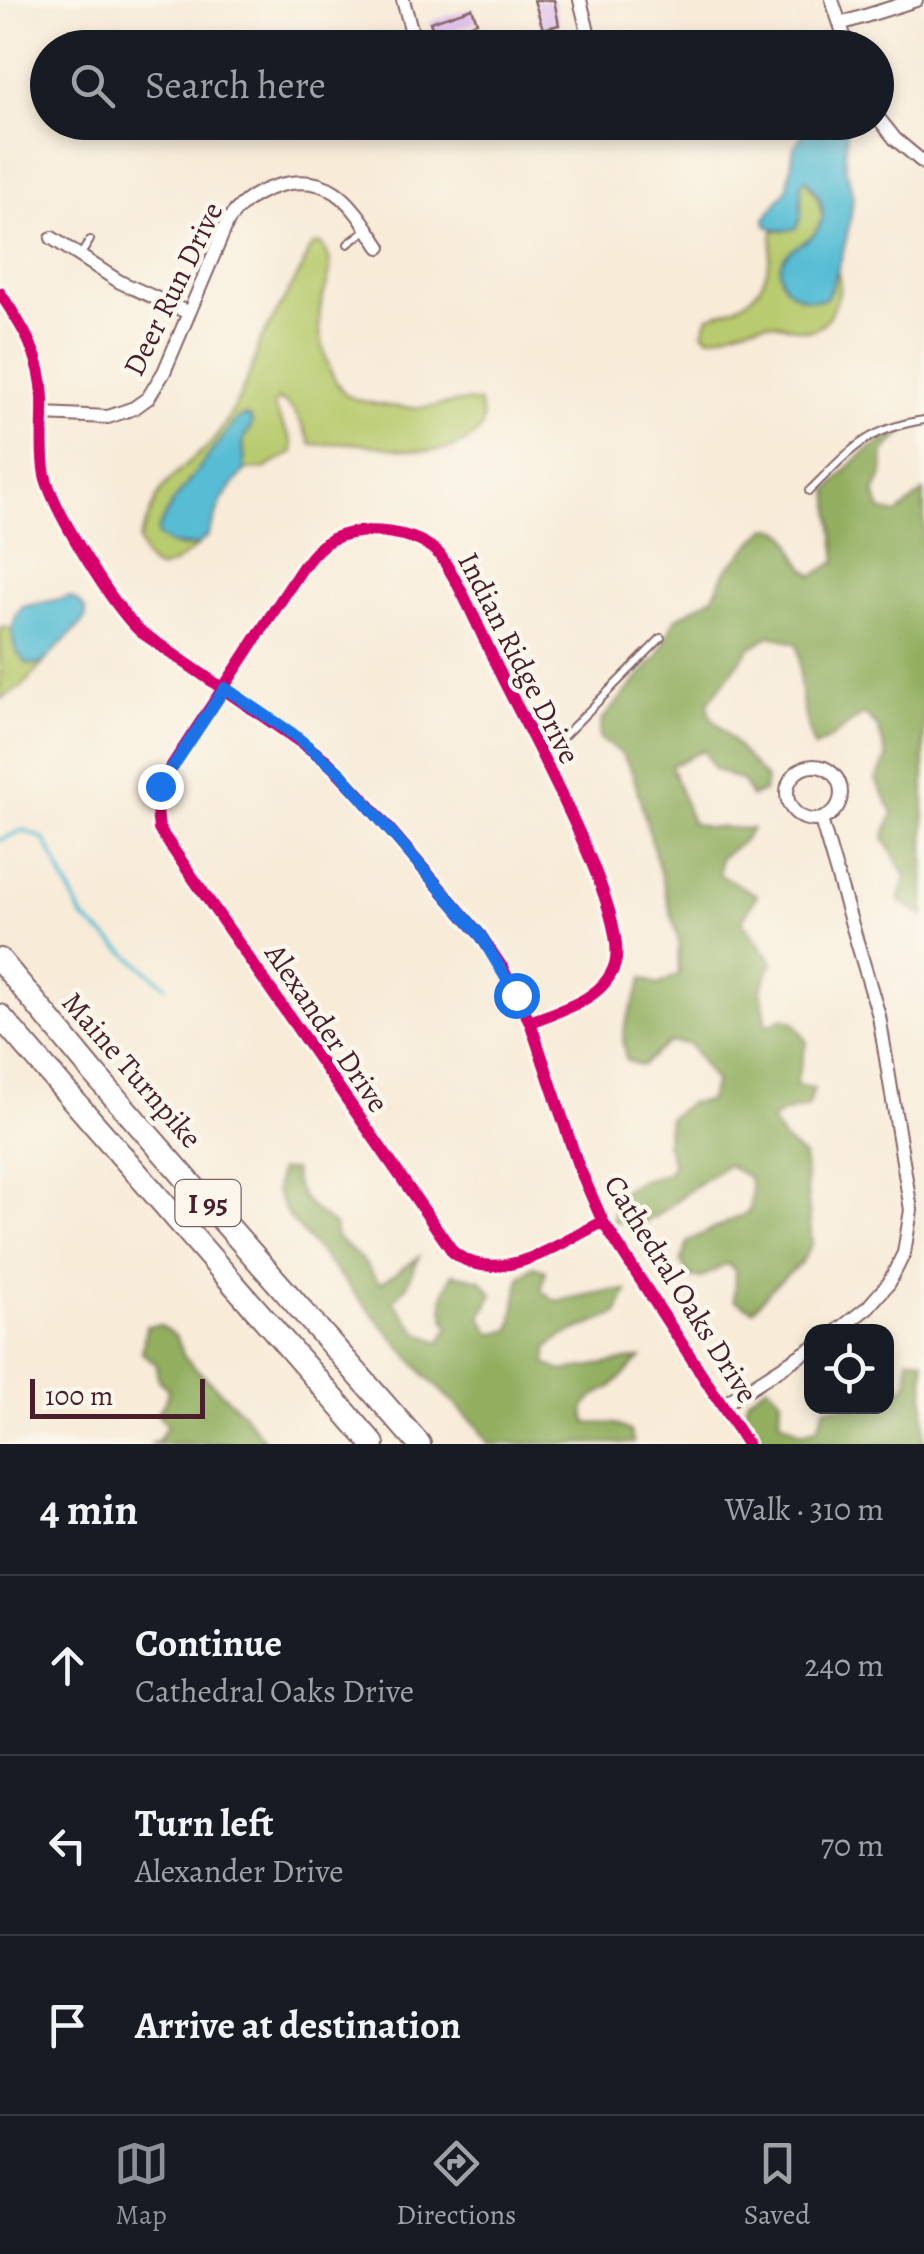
<!DOCTYPE html>
<html lang="en">
<head>
<meta charset="utf-8">
<style>
  :root { --surface:#171b24; --page:#20242c; --text:#f1f3f6; --muted:#9ea1a6; --line:#363941; --accent:#8c9099 }
  body { margin:0; font-family:Alegreya,serif; background:var(--page); color:var(--text) }
  .controls { position:absolute; right:30px; bottom:30px; display:grid; overflow:hidden; border-radius:20px; box-shadow:0 5px 15px #0003 }
  .controls button { width:90px; height:90px; display:grid; place-items:center; padding:0; border:0; border-bottom:2px solid var(--line); background:var(--surface); color:var(--text); font:50px sans-serif }
  .scale { position:absolute; left:30px; bottom:25px; width:175px; box-sizing:border-box; padding-left:10px; border:5px solid #4a1f2b; border-top:0; font-size:28px; line-height:35px; white-space:nowrap; color:#4a1f2b; -webkit-text-stroke:8px #fbf7ec; paint-order:stroke }
  .stop { position:absolute; width:30px; height:30px; margin:-22px; border:8px solid #1a73e8; border-radius:50%; background:#fff }
  .stop.end { background:#1a73e8; border-color:#fff; box-shadow:0 2px 10px #0008 }
  .list { margin:0; padding:0; list-style:none }
  h2 { display:flex; justify-content:space-between; align-items:center; height:130px; margin:0; padding:0 40px; font-size:42px }
  h2 small { font-size:32px; font-weight:400; color:var(--muted) }
  .list li { display:grid; grid-template-columns:65px 1fr auto; gap:30px; align-items:center; box-sizing:border-box; height:180px; padding:0 40px; border-top:2px solid var(--line) }
  .list b { display:block; font-size:38px; white-space:nowrap }
  .list p { margin:0; font-size:32px; white-space:nowrap; color:var(--muted) }
  .list em { font-size:32px; font-style:normal; color:var(--muted) }
  .icon { flex:none; width:55px; height:55px; fill:none; stroke:currentColor; stroke-width:2; stroke-linecap:round; stroke-linejoin:round }
  .map { position:relative; flex:none; width:924px; height:1444px; overflow:hidden }
  .search { position:absolute; background:var(--surface); box-shadow:0 5px 15px #0003; left:30px; right:30px; top:30px; height:110px; display:flex; align-items:center; gap:25px; box-sizing:border-box; padding:0 35px; border-radius:55px; color:var(--muted); font-size:38px }
  .sheet { height:670px; background:var(--surface) }
  nav { display:flex; justify-content:space-around; align-items:center; box-sizing:border-box; height:140px; border-top:2px solid var(--line); background:var(--surface); font-size:28px; color:var(--muted) }
  nav a { display:grid; justify-items:center; gap:5px }
  nav .on { color:var(--accent) }
  .map>svg:first-child { display:block }
  .green { fill:#b8cb6e; stroke:#81754c; stroke-width:2.5 }
  .forest { fill:#92af61; stroke:#6e6746; stroke-width:2.5 }
  .water { fill:#57bdd4; stroke:#506e80; stroke-width:2.5 }
  .lines { fill:none; stroke-linecap:round; stroke-linejoin:round }
  .stream { stroke:#57bdd4; stroke-width:4 }
  .building { fill:#d9b3ea }
  .lane-casing { stroke:#876668; stroke-width:10 }
  .street-casing { stroke:#876668; stroke-width:16 }
  .highway-casing { stroke:#876668; stroke-width:26 }
  .lane { stroke:#fff; stroke-width:6 }
  .street { stroke:#fff; stroke-width:12 }
  .highway { stroke:#fff; stroke-width:22 }
  .cycleway-casing { stroke:#fbf7ec; stroke-width:19 }
  .cycleway { stroke:#d6006c; stroke-width:12 }
  .route { stroke:#1a73e8; stroke-width:12 }
  .labels { text-anchor:middle; stroke-width:9; stroke-linejoin:round; paint-order:stroke }
  .shield { fill:#fbf7ec; stroke:#7f6065; stroke-width:2.5 }
  .shield-label { font-size:28px; font-weight:bold; fill:#4a1f2b }
  .street-label { font-size:30px; fill:#4a1f2b; stroke:#fbf7ec }
</style>
</head>
<body>
<div class="map">
<svg width="924" height="1444" viewBox="0 0 924 1444">
  <rect width="100%" height="100%" fill="#fbf7ec"/>
  <filter id="ink" filterUnits="userSpaceOnUse"><feTurbulence type="fractalNoise" baseFrequency=".01" numOctaves="2"/><feDisplacementMap in="SourceGraphic" scale="20" xChannelSelector="R" yChannelSelector="G"/><feConvolveMatrix kernelMatrix="1 2 1 2 8 2 1 2 1" color-interpolation-filters="sRGB"/></filter>
  <filter id="wash" filterUnits="userSpaceOnUse"><feTurbulence type="fractalNoise" baseFrequency=".0048" numOctaves="4" result="noise"/><feDisplacementMap in="SourceGraphic" scale="40" xChannelSelector="R" yChannelSelector="G"/><feGaussianBlur stdDeviation="2.25" result="paint"/><feColorMatrix in="noise" values="0 0 0 0 0 0 0 0 0 0 0 0 0 0 0 0 0 1.4 0 .05"/><feComposite in="paint" operator="in"/></filter>
  <g filter="url(#wash)">
    <rect width="100%" height="100%" fill="#f8ebd8"/>
    <!-- green -->
    <path class="green" d="M805,179l13,19 5,20 -10,18 -32,28v16l50,10 6,-20c5,16 3,24 -4,39 -21,40 -38,11 -70,14 -19,1 -35,12 -54,14l-6,-5 6,-16c53,-14 60,-35 64,-86l9,1 17,-33 2,-16z
      M315,244h6c20,22 2,42 -1,66 -4,24 10,81 35,89 21,6 48,10 70,8 21,-1 33,-8 54,-4l4,16 -2,10c-33,37 -88,17 -130,14 -13,-1 -26,3 -39,1 -10,-17 -16,-38 -34,-45l-4,6c3,17 20,29 19,47l-29,17 -19,1 -2,-29 7,-13 1,-10 -7,-2 -8,4 -62,82 -16,28c10,16 23,19 41,15l-25,19 -15,5c-13,-5 -17,-17 -20,-29 7,-15 13,-36 22,-49 11,-17 31,-31 45,-43 19,-17 49,-78 52,-103l45,-78 5,-16z
      M0,627l13,2 3,23 12,12h12l7,-5 -25,28 -22,12z"/>
    <!-- forest -->
    <path class="forest" d="M904,431l-20,21 -1,22 -9,19 7,17 16,4 27,-23v425l-25,-15 7,-24 -22,-39 9,-25 -17,-33 11,-22 -9,-31 -14,-13c-17,10 -32,27 -50,33 -7,-18 -11,-36 -13,-55 -3,-17 1,-30 -4,-48l-26,-9 -21,13 -42,55 1,11 57,65 -2,13 -13,5 -8,-16 -29,-12 -10,-19 -33,16 21,57 14,4 46,2 -10,13 -22,16 -1,16 38,21 -15,26 31,41 -12,27 6,37 16,-8 11,4 13,20 -12,43 19,3 -6,19 -26,6 -11,8 12,18 21,18 8,87 -11,19 -26,22 -22,25 -19,-10 1,-30 -8,-6 -26,14 -12,-1 -8,-16 7,-20 61,-29 3,-19 -3,-15 -22,-13c-13,9 -28,18 -41,28 -26,20 -38,37 -73,28l2,-25 27,-16 25,-6 6,-11 -7,-21 3,-24 20,-15 19,-2 7,-19 -26,-38 -20,-2 -28,24 -15,-6c-9,-37 7,-48 17,-82l15,7 21,-11 -1,-36 -45,-164 -11,-20 -23,-16 3,-18 57,-66 16,-35 38,-22 13,-27 41,-42c27,0 22,18 34,35 3,5 8,9 12,13l24,-15 -8,-71c24,-30 39,-45 75,-59z
      M279,1170h14c2,27 21,41 42,56v10l28,25 17,23 39,-27 -12,28 -14,16 26,32 21,9 9,-14c-9,-20 -8,-35 4,-54l28,6 12,14 -12,23 11,17 19,-4 9,-52 13,-12 13,5 -5,19 15,11 51,-10h20l-10,23 -54,22 -15,11 -2,17 16,7 79,-13 -30,29 -18,10 -9,11 3,15 28,1 15,7 4,12 -146,1 -11,-18 -51,-50 -138,-160 -12,-24z
      M160,1325l17,12 7,20 59,56 24,31h-117l8,-3 9,-15 -10,-13 9,-12 2,-12 -10,-9 -2,-16 -14,-11 4,-27z
      M908,1358l16,2v84h-167l-16,-21 7,-25 20,-13 13,14 -1,21 23,13 15,-6 7,-20 61,-1 1,-7 21,-15z"/>
    <!-- water -->
    <path class="water" d="M811,123h34c3,14 0,24 0,38 0,11 6,21 7,31 3,21 -15,88 -26,106 -22,8 -55,-12 -44,-37 7,-14 21,-16 31,-26 18,-17 8,-41 -8,-56l-4,3v34l-5,12 -14,3 -15,-5 -2,-7 23,-32 6,-40z
      M244,416l7,2 1,6 -9,17 2,29 -22,28 -16,39 -12,9 -24,-2 -13,-8v-6l16,-29 62,-81z
      M70,597c31,16 9,29 -6,44 -8,8 -14,16 -24,23h-12c-19,-16 -20,-38 -6,-57z"/>
    <g class="lines">
      <!-- stream -->
      <path class="stream" d="M0,840l24,-10 21,10 38,78 83,68"/>
    </g>
    <g id="blocks">
      <!-- building -->
      <path class="building" d="M534,0h20l5,25 -16,4z
        M472,8l5,14 -42,14 -5,-14z"/>
    </g>
  </g>
  <g filter="url(#ink)">
    <use href="#blocks" fill-opacity="0" stroke="#876668" stroke-width="2.5"/>
    <g class="lines">
      <defs>
        <path id="lane" d="M348,244l19,-15
          M80,256l10,-16
          M809,491c41,-40 56,-62 115,-71
          M543,757l118,-119"/>
        <path id="street" d="M403,0l8,29
          M580,0l12,48
          M832,0l16,48
          M840,24l76,-24
          M876,115l19,24 29,24
          M52,238l68,44 69,31
          M0,293c23,34 42,64 43,105 1,26 -3,52 2,77 8,35 69,133 96,157l185,128 35,36 120,140 21,31 28,55 48,143 25,57 144,222
          M43,414l65,3 26,-9 14,-10 16,-26 64,-151c12,-18 28,-29 49,-35 57,-16 76,21 103,61
          M787 793a27 27 0 1 1 54 0a27 27 0 1 1-54 0Z
          M821,820l58,196 32,194 -7,43 -15,30 -21,24 -32,25
          M530,1022c30,-12 74,-22 85,-58 15,-51 -87,-234 -113,-287 -20,-41 -37,-85 -62,-122 -24,-25 -77,-30 -108,-16 -12,6 -21,17 -29,28l-138,209 -9,25 3,28 294,423c46,37 105,-9 150,-30
          M723,1405l89,-57"/>
        <path id="highway" d="M0,960l97,117 322,367
          M0,1016l373,428"/>
      </defs>
      <!-- lane casing -->
      <use href="#lane" class="lane-casing"/>
      <!-- street casing -->
      <use href="#street" class="street-casing"/>
      <!-- highway casing -->
      <use href="#highway" class="highway-casing"/>
      <!-- lane -->
      <use href="#lane" class="lane"/>
      <!-- street -->
      <use href="#street" class="street"/>
      <!-- highway -->
      <use href="#highway" class="highway"/>
      <defs>
        <path id="cycleway" d="M0,293c23,34 42,64 43,105 1,26 -3,52 2,77 8,35 69,133 96,157l185,128 35,36 120,140 21,31 28,55 48,143 25,57 144,222
          M530,1022c30,-12 74,-22 85,-58 15,-51 -87,-234 -113,-287 -20,-41 -37,-85 -62,-122 -24,-25 -77,-30 -108,-16 -12,6 -21,17 -29,28l-138,209 -9,25 3,28 294,423c46,37 105,-9 150,-30"/>
      </defs>
      <!-- cycleway casing -->
      <use href="#cycleway" class="cycleway-casing"/>
      <!-- cycleway -->
      <use href="#cycleway" class="cycleway"/>
    </g>
  </g>
  <g class="lines" filter="url(#ink)">
    <!-- route -->
    <path class="route" d="M160,786l65,-98 68,46 47,39 141,163 35,59"/>
  </g>
  <g class="labels">
    <!-- shield labels -->
    <rect class="shield" x="175.5" y="1180" width="65" height="46" rx="8"/>
    <g class="shield-label">
      <text x="208" y="1213">I 95</text>
    </g>
    <!-- street labels -->
    <g class="street-label">
      <text transform="translate(173 289) rotate(-64)" y="10">Deer Run Drive</text>
      <text transform="translate(519 658) rotate(63)" y="10">Indian Ridge Drive</text>
      <text transform="translate(327 1028) rotate(56)" y="10">Alexander Drive</text>
      <text transform="translate(132 1070) rotate(49)" y="10">Maine Turnpike</text>
      <text transform="translate(681 1289) rotate(58)" y="10">Cathedral Oaks Drive</text>
    </g>
  </g>
</svg>
<div class="controls">
<button><svg class="icon" aria-label="locate" viewBox="0 0 24 24"><circle cx="12" cy="12" r="6"/><path d="M12 2v4M12 18v4M2 12h4M18 12h4"/></svg></button>
</div>
<div class="scale">100 m</div>
<div class="stop" style="left:516px;top:995px"></div>
<div class="stop end" style="left:160px;top:786px"></div>
<div class="search"><svg class="icon" aria-label="search" viewBox="0 0 24 24"><circle cx="10" cy="10" r="6"/><path d="M15 15l6 6"/></svg>Search here</div>
</div>
<section class="sheet">
<h2>4 min<small>Walk · 310 m</small></h2>
<ul class="list">
<li><svg class="icon" aria-label="ahead" viewBox="0 0 24 24"><path d="M12 20V5M6 11l6-6 6 6"/></svg><div><b>Continue</b><p>Cathedral Oaks Drive</p></div><em>240 m</em></li>
<li><svg class="icon" aria-label="left" viewBox="0 0 24 24"><path d="M17 20v-9H6M10 6l-5 5 5 5"/></svg><div><b>Turn left</b><p>Alexander Drive</p></div><em>70 m</em></li>
<li><svg class="icon" aria-label="arrive" viewBox="0 0 24 24"><path d="M6 21V4h12l-3 4 3 4H6"/></svg><div><b>Arrive at destination</b></div></li>
</ul>
</section>
<nav>
<a class="on"><svg class="icon" aria-label="map" viewBox="0 0 24 24"><path d="M3 6l6-2 6 2 6-2v14l-6 2-6-2-6 2zM9 4v14M15 6v14"/></svg>Map</a>
<a><svg class="icon" aria-label="directions" viewBox="0 0 24 24"><path d="M12 3l9 9-9 9-9-9zM9 14v-3h6M13 9l2 2-2 2"/></svg>Directions</a>
<a><svg class="icon" aria-label="saved" viewBox="0 0 24 24"><path d="M7 4h10v16l-5-4-5 4z"/></svg>Saved</a>
</nav>
</body>
</html>
